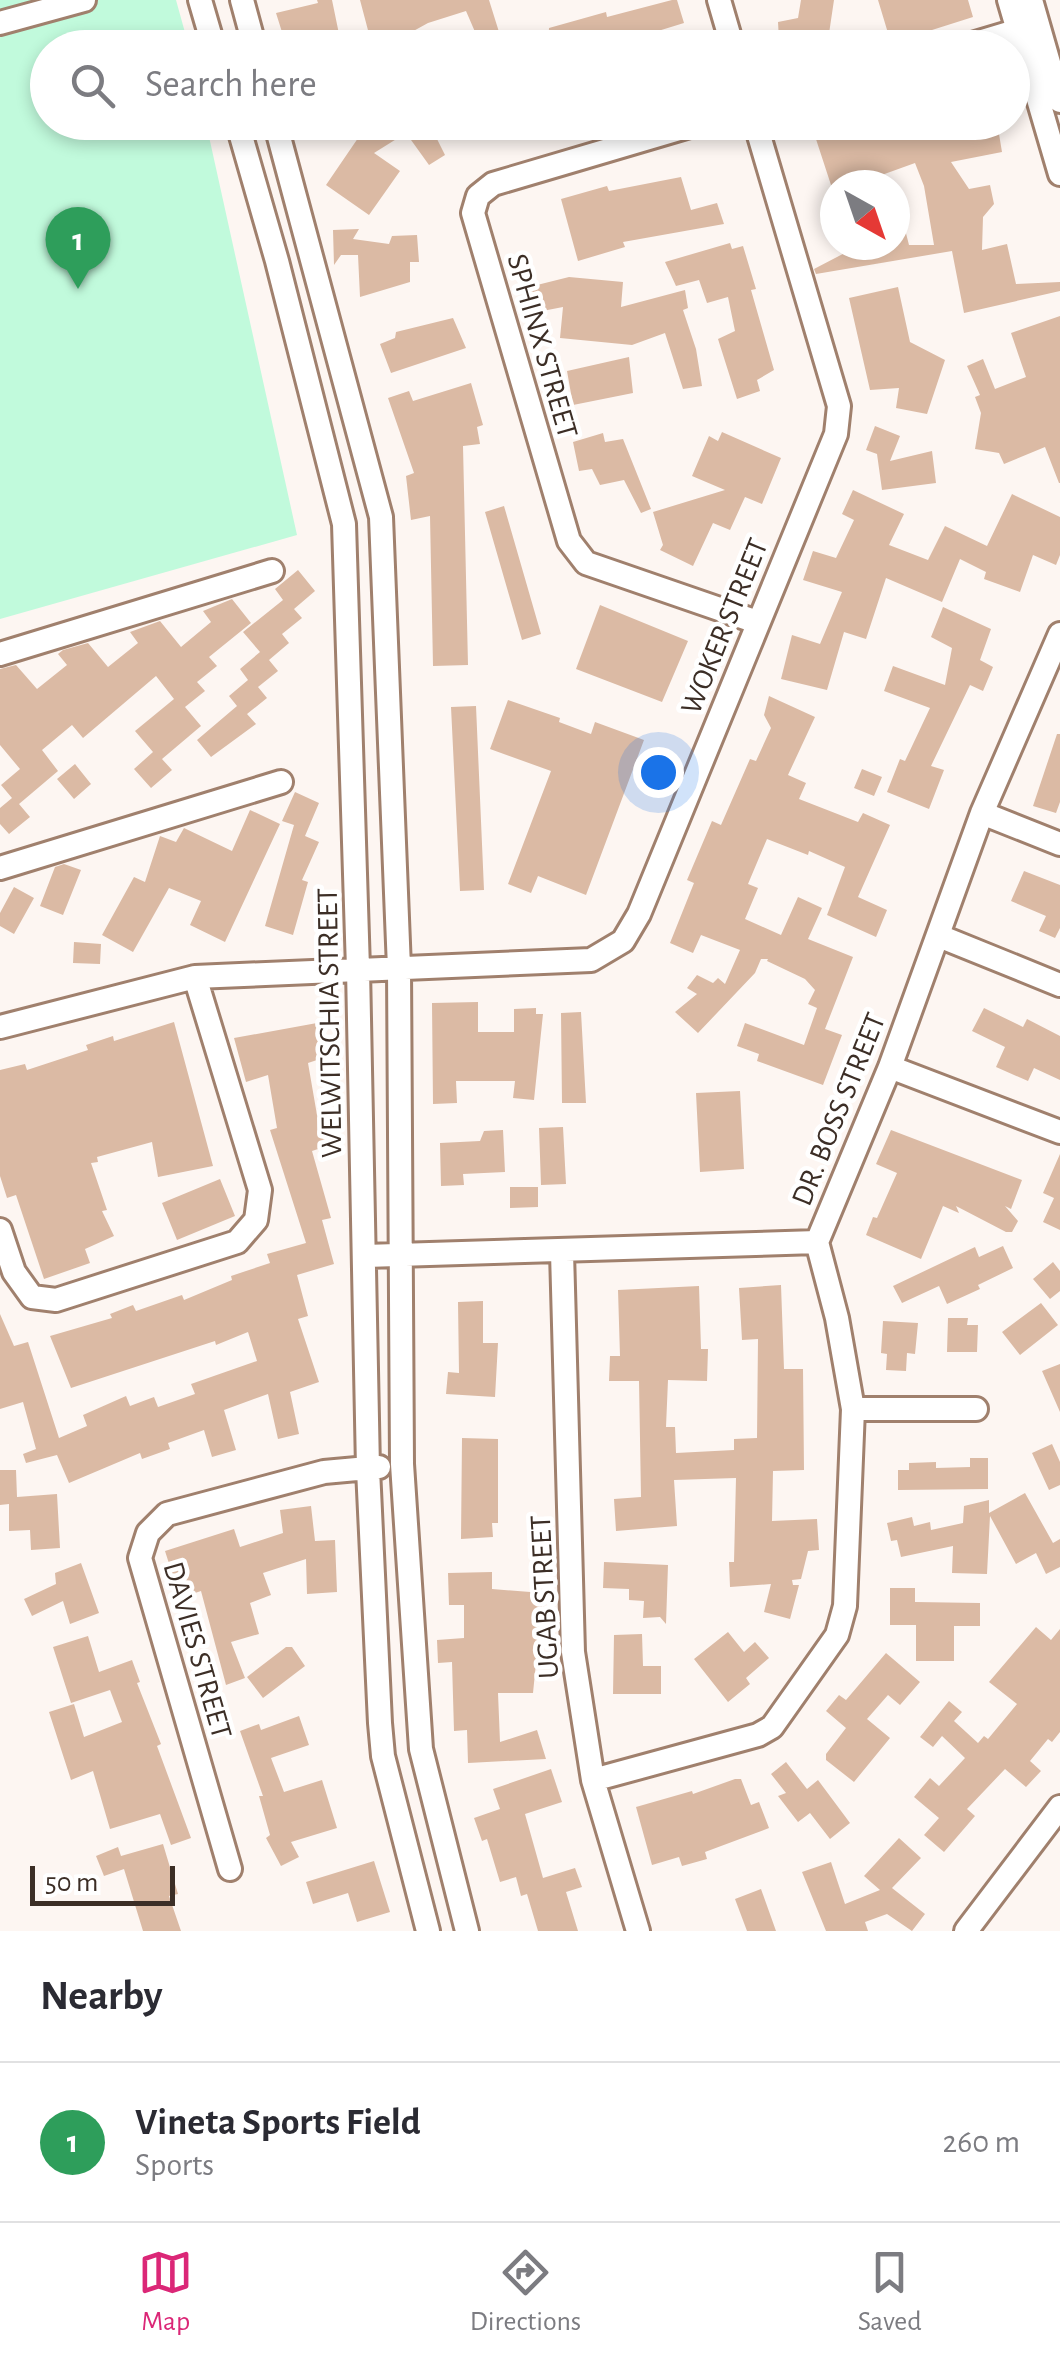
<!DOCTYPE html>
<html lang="en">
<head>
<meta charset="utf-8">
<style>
  :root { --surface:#fff; --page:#f2f2f3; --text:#2b2b33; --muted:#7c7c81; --line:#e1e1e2; --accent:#db2777 }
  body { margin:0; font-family:"Alegreya Sans",sans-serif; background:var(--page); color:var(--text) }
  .compass { position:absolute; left:820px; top:170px; width:90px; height:90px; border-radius:50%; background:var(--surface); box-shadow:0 5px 15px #0003; rotate:140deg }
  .scale { position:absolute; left:30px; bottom:25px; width:145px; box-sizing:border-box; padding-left:10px; border:5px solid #3c2e26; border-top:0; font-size:28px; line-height:35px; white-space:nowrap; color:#3c2e26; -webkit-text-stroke:8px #fff; paint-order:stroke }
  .you { position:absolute; left:658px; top:772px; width:35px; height:35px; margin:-25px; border:8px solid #fff; border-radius:50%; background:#1a73e8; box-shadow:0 0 0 15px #1a73e833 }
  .badge { display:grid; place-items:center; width:65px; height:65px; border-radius:50%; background:var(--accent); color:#fff; font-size:32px; font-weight:700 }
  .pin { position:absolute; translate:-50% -82px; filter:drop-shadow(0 2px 5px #0008) }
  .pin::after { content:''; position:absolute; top:52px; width:35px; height:30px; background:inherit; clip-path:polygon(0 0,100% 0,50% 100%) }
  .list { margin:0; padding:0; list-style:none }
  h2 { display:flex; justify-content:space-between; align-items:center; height:130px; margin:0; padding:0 40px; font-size:42px }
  h2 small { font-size:32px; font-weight:400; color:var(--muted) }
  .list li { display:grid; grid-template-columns:65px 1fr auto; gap:30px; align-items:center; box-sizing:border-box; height:160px; padding:0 40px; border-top:2px solid var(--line) }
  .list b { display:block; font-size:38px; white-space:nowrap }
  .list p { margin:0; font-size:32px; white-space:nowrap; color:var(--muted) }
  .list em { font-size:32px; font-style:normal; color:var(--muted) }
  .icon { flex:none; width:55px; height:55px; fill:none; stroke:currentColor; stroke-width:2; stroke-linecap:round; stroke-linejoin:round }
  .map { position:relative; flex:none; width:1060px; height:1931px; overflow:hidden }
  .search { position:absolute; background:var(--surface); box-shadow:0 5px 15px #0003; left:30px; right:30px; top:30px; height:110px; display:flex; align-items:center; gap:25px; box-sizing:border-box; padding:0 35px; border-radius:55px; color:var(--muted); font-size:38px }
  .sheet { height:290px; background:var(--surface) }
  nav { display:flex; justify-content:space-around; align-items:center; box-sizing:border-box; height:140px; border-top:2px solid var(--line); background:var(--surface); font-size:28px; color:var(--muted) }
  nav a { display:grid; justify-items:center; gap:5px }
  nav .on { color:var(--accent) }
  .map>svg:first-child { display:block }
  .green { fill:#c1fadc }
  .building { fill:#dbbaa4 }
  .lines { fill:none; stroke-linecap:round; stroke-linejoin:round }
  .minor-casing { stroke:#a0806d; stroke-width:28 }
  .minor { stroke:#fff; stroke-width:22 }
  .labels { text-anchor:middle; stroke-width:9; stroke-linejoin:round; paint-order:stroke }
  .street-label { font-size:30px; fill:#3c2e26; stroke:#fff }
</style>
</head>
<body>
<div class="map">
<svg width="1060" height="1931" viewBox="0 0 1060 1931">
  <rect width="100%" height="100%" fill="#fdf6f2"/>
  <!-- green -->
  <path class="green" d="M0,0h176l13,47 -141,1v74l158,1 91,412 -297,84z"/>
  <!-- building -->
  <path class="building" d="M317,0h15l7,34 -52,14 -11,-35 42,-10z
    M360,0h129l15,48h-22l-16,-37 -38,12 -20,11 -4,-4 -35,4z
    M672,0h5l7,23 -39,12 5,13h-102l1,-20 57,-16 1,5z
    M801,0h33l-7,47 -48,-7 -1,-18 20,-4z
    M878,0h90l5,17 -82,26z
    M369,122h65l-3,5 14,28 -16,10 -23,-32 -32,20 26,18 -31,44 -43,-30z
    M835,122h162l5,30 -51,10 18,27 21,-4 4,19 -11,13 -1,33 25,-6 9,40 44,-2v9l-96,22 -12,-62 -136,23 -2,-5 46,-24h35v-34l5,-1 9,35h25l-10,-59 -9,-23 -61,22h-23l-18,-55z
    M681,177l10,33 26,-7 7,21 -101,18 2,5 -47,14 -17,-62 46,-13 2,5z
    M359,229l-6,10 36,5 3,-8 25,-1 2,27h-9v20l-50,15 -2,-42h-17l-7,10 -1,-35z
    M730,243l2,6 11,-3 13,43 -5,1 23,80 -17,10 3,11 -23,8 -19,-60 17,-8 -7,-34 -21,6 -8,-23 -23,6 -11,-24z
    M569,277l54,5 -2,25 64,-17 3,18 -5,2 13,39 6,37 -19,3 -18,-56 -33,12 -72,-7 3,-31 -36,7 -6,-25z
    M898,287l12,55 35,18 -18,54 -31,-6 3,-20 -29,2 -21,-92z
    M1060,316v167h-1l-14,-36 -41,17 -5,-11 -24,-4 6,-36 -6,-16 5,-2 -13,-29 16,-7 12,30 31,-12 -15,-44z
    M453,318l13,30 -75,25 -11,-29 15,-6 1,-6z
    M629,357l4,36 -60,12 -6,-34z
    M471,383l12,42 -6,2 3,17 -17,2 5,219 -35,1 -3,-150 -19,4 -5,-44 8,-3 -26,-75 21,-7 4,10z
    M875,426l25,10 -10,25 42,-10 4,32 -54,7 -5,-36 -11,-4z
    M722,432l59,26 -19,46 -17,-7 -15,33 -17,-7 -20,43 -33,-16 3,-5 -10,-33 72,-22 -33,-14 17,-40 9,5z
    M603,433l2,9 18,-3 28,70 -10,4 -17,-33 -24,5 -8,-16 -13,2 -6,-29z
    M853,490l51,24 -15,31 39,15 17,-34 42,20 25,-52 48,23v38l-4,10 -23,-10 -13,37 -36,-13 2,-7 -26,-13 -18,43 -56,-24 -20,61 -22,-7 -17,58 -46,-11 11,-44 28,9 22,-52 -39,-12 10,-29 23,7 18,-38 -12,-6z
    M504,506l37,128 -19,6 -37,-128z
    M298,570l17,21 -21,18 8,9 -20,16 7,9 -20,17 9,11 -20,16 9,11 -20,16 9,10 -45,33 -14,-17 40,-34 -8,-10 19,-16 -8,-11 20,-17 -17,-20 40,-32 -8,-11z
    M232,599l19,24 -42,34 8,9 -20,16 8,9 -20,16 16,19 -39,33 10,11 -21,18 -17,-19 19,-17 -18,-21 39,-32 -18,-23 -73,62 -11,-13 -30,25 16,21 -39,33 11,13 -21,17 -9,-10v-16l12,-10 -11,-13 19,-16 -20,-24v-76l16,-4 21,24 30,-24 -9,-11 5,-4 25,-7 20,24 30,-24 -8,-11 30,-11 21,26 30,-25 -8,-11z
    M600,605l88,36 -26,61 -86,-33z
    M943,607l48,22 -11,31 13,7 -10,24 -13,-6 -39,81 13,4 -15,39 -42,-17 13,-33 5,2 25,-53 -46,-17 9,-25 52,19 7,-37 -21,-11z
    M769,696l46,21 -27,58 18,8 -7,16 59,23 5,-9 27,12 -32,72 29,13 -11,27 -49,-22 18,-48 -36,-16 -1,4 -41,-16 -19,45 10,4 -13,31 36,16 17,-38 24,11 -14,31 45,18 -28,72 17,6 -19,50 -66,-24 2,-7 -22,-8 8,-23 59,22 13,-37 -9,-4 7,-14 -10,-11 -38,-18 1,-2h-7l-6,14 -57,60 -23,-21 22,-18 -10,-6 10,-13 16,8 5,-5 7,6 15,-34 -39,-15 -8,18 -23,-10 24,-60 -7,-3 25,-59 9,4 29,-66 6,2 15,-33 -7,-13z
    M508,700l52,18 -1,4 32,12 4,-12 49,18 -58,155 -48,-19 -7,17 -23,-9 43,-113 -61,-22z
    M476,706l8,184 -24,1 -9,-184z
    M1057,734h3v68l-4,11 -23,-7z
    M75,764l16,20 -17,15 -17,-20z
    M862,769l20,8 -8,19 -20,-8z
    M295,792l24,11 -14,33 14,6 -17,38 6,2 -15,53 -28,-9 29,-101 -12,-4z
    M250,810l30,14 -55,118 -35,-17 11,-24 -32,-13 -36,64 -31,-17 32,-58 11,5 15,-46 16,6 8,-14 48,23z
    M64,864l17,6 -18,45 -23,-9 15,-39z
    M1024,871l36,14v43l-5,10 -16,-7 7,-15 -35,-15z
    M14,887l20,11 -20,36 -14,-8v-13z
    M74,942l27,2 -1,20 -27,-1z
    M478,1002v30h36v-23l22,-1v6h7l-9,86 -21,-2 2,-17h-59l1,22 -24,1 -1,-101z
    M984,1008l39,19 4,-8 33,17v44l-26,-12 -6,13 -32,-14 9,-20 -33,-16z
    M581,1012l5,91h-24l-1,-90z
    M174,1022l39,144 -55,11 -6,-35 -55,15 1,5 -7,1 16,47 -5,1 12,25 -29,13 5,14 -46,16 -28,-84 -9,3 -7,-22v-106l25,-6 2,6 61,-20 -2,-5 27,-9 1,5z
    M317,1023l6,35 -15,5 9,52 4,-1 9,31 -18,6 19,67 -9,2 12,44 -37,11 11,41 -10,3 21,63 -29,10 9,42 -21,5 -10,-45 -44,16 12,40 -24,7 -8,-27 -36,13 2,6 -28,10 -2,-6 -71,30 -12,-28 -31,8 -3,-9 13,-5 -13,-47 -23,7v-95l14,32 14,-4 31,96 28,-12 -4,-11 43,-19 4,10 24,-9 4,10 37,-13 -4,-10 66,-23 -9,-29 -32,13 -1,-4 -144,47 -21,-52 62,-18 -2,-4 23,-9 3,6 46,-16 2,5 48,-20 -1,-4 39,-13 -3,-9 39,-11 -36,-113 7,-2 -9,-53 -22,7 -12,-44z
    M740,1091l4,78 -44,3 -4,-79z
    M563,1127l3,57 -25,1 -2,-57z
    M503,1130l2,42 -42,2 1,11 -23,1 -1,-43 40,-2 4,-10z
    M891,1130l131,50 -11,29 -6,-3 13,15 -6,11h-6l-50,-26 3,7 -16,-7 -22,53 -55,-24 7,-18 4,1 20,-45 -21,-9z
    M1060,1154v76l-17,-8 11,-24 -11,-5z
    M220,1179l15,37 -58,24 -15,-37z
    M510,1187h28v20l-28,1z
    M1003,1246l10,22 -35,17 2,4 -33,15 -8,-18 -37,17 -9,-17 82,-39 4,10z
    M1053,1262l7,9v20l-10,8 -17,-20z
    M781,1285l3,84h19l1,101 -31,1 -1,50 45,-2 2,31 -11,1 -7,28 -9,1 1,5h6l-9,34 -26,-7 7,-28 -41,3 -1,-25h5l2,-84 -62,2 3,46 -61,5 -2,-32 27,-2 -2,-116h-30l1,-25h10l-2,-66 81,-4 2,63h7l-1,32 -39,-1 -2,47h9l1,26 58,-3v-11l23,-1 1,-99 -16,1 -3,-52z
    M483,1301v42h15l-3,54 -49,-3 2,-22 11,1 -1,-71z
    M1041,1303l17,22 -38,30 -18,-23z
    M948,1318h20l-1,7h11l-1,27h-30z
    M883,1321l35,2 -3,31 -8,-1 -1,18 -20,-1 1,-16 -6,-1z
    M1060,1364v48l-18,-41z
    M462,1438l36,1v84h-6l1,14 -32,2z
    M1052,1444l8,18v23l-11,5 -17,-37z
    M970,1458h18v31l-90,1v-20h11v-7l27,-1v6l34,-1z
    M0,1470h16l1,27 40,-3 3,54 -29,2 -1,-20 -21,1v-27l-9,1z
    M1025,1493l28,50 7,-4v28l-14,7 -10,-21 -20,11 -26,-48 -3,58 -35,-1 1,-27 -52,11 -4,-17 -6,1 -4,-18 25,-6 2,9 16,-4 1,8 32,-7 1,-17 25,-6v13z
    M311,1506l4,35 20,-1 2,52 -30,2 -1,-35 -43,14 8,22 -21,8 9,31 -28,8 14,36 -19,7 -25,-94 -21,7 -15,-47 69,-22 6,18 43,-14 -3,-23z
    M604,1562l64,3 -2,59 -6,-7 -17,1 1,-17 -15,-1v-11l-26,-1z
    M81,1563l18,50 -29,11 -7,-23 -31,15 -8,-17 32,-15 -1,-11z
    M492,1572v17l51,4 -10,100h-35l2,49 37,-12 9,29 -78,4 -1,-33 -13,1 -2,-69 -14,1 -1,-23 27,-2v-33h-15l-1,-32z
    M890,1588h25v14l65,1v23h-26v35h-38v-36h-26z
    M1036,1627l15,13 9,-11v103l-8,10 -4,-3 -18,22 11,10 -15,16 -21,-18 -38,40 8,7 -31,36 -20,-17 15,-17 -25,-21 16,-19 9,8 26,-28 -23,-22 -9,11 -13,-10 29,-36 13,11 -8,9 24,22 6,-7 4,3 29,-35 -28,-22z
    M728,1632l16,20 11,-10 14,16 -23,20 4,6 -22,18 -34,-43z
    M642,1634l1,32h18v28h-48l1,-59z
    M88,1636l11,36 33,-12 8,22 -3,1 24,61 -4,2 34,92 -20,7 -11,-31 -50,15 -17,-58 -22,9 -22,-68 25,-8 10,33 38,-15 -12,-32 -39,13 -18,-56z
    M286,1647h6l13,19 -42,32 -16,-21z
    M886,1653l34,29 -20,23 -12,-10 -21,24 23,19 -36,44 -28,-22v-6l20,-26 -20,-17 13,-16 7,5z
    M299,1716l10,29 -38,13 13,34 38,-12 15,48 -46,14 8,15 -18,9 -15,-28 4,-3 -11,-39h4l-23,-65 19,-7 2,6z
    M786,1762l21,27 11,-9 32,43 -20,16 -20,-26 -12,9 -20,-26 8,-3 -15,-19z
    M551,1769l11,33 -37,12 18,64 32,-10 7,19 -16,5 12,39h-40l-11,-37 -6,2 -5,-19 -16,5 -13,-43 -5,2 -8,-23 26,-9 -7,-20z
    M735,1779h6l10,26 8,-3 10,26 -64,24 2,7 -25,7 -3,-9 -27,8 -16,-58 56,-16 1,3z
    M899,1838l22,20 -29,30 33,26 -13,17 -25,-17 -22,8 3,9h-42l-24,-59 29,-10 14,42 35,-14 -16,-14z
    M163,1844l15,50 -9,2 12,35h-38l-19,-62 -20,7 -8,-20 22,-9 3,9z
    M374,1861l16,51 -33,10 -9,-29 -35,11 -7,-22z
    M761,1889l15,42h-29l-12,-32z"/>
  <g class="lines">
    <defs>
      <path id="minor" d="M200,0l14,48
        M242,0l13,48
        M719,0l14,48
        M1009,0l51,174
        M1031,0l29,101
        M0,23l84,-23
        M959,48l70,-21
        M237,122l40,139 67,263 14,445 10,500 12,254 3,33 45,175
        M275,122l106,395 18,451 3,496 19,285 46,182
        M703,122l-210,62 -15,12 -5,17 96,328 17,22 171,59
        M0,654l272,-83
        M982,813l78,31
        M0,868l281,-86
        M939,936l121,49
        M0,1027l195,-50 396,-17 32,-19 16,-27 197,-480 3,-28 -84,-284
        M890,1067l170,65
        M0,1230l14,42 18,25 24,3 181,-58 19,-22 4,-30 -65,-213
        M817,1242l73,-175 92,-254 78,-179
        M562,1252l11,400 20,128 45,151
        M365,1256l452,-14
        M853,1409h123
        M593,1780l165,-45 14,-8 65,-92 8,-29 8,-197 -16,-91 -20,-76
        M230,1869l-90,-311 8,-25 19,-19 157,-42 55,-5
        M966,1931l94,-124"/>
    </defs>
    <!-- minor casing -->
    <use href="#minor" class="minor-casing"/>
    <!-- minor -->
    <use href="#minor" class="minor"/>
  </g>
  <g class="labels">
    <!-- street labels -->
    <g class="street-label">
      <text transform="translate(543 346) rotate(74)" y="10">SPHINX STREET</text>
      <text transform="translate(724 626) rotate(-68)" y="10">WOKER STREET</text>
      <text transform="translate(329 1023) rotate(-91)" y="10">WELWITSCHIA STREET</text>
      <text transform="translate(838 1109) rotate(-68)" y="10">DR. BOSS STREET</text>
      <text transform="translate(544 1597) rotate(-93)" y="10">UGAB STREET</text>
      <text transform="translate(198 1650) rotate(74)" y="10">DAVIES STREET</text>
    </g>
  </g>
</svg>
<svg class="compass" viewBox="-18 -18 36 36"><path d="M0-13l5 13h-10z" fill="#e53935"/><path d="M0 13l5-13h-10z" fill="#7c7c81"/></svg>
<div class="scale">50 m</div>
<div class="you"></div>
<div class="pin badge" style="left:78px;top:289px;background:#2e9e5b">1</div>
<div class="search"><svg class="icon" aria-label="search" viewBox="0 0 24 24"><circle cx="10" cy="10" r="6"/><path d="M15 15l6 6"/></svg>Search here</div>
</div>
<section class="sheet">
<h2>Nearby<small></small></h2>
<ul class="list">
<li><span class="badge" style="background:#2e9e5b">1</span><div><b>Vineta Sports Field</b><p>Sports</p></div><em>260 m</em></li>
</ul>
</section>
<nav>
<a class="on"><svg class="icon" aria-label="map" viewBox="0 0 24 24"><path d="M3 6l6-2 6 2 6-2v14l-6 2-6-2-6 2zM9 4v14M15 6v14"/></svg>Map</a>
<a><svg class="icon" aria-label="directions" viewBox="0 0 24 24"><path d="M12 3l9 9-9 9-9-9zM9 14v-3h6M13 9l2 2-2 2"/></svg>Directions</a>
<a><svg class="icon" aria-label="saved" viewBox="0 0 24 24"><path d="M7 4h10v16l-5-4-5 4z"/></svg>Saved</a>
</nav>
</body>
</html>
